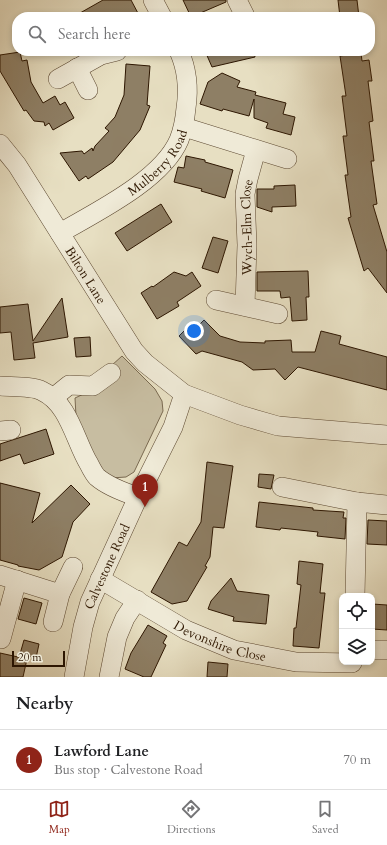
<!DOCTYPE html>
<html lang="en">
<head>
<meta charset="utf-8">
<style>
  :root { --surface:#fff; --page:#f2f2f2; --text:#202124; --muted:#757577; --line:#e0e0e0; --accent:#8f2418 }
  body { margin:0; font-family:Cardo,serif; background:var(--page); color:var(--text) }
  .controls { position:absolute; right:12px; bottom:12px; display:grid; overflow:hidden; border-radius:8px; box-shadow:0 2px 6px #0003 }
  .controls button { width:36px; height:36px; display:grid; place-items:center; padding:0; border:0; border-bottom:1px solid var(--line); background:var(--surface); color:var(--text); font:20px sans-serif }
  .scale { position:absolute; left:12px; bottom:10px; width:53px; box-sizing:border-box; padding-left:4px; border:2px solid #2d1601; border-top:0; font-size:11px; line-height:14px; white-space:nowrap; color:#2d1601; -webkit-text-stroke:3px #efead7; paint-order:stroke }
  .you { position:absolute; left:194px; top:331px; width:14px; height:14px; margin:-10px; border:3px solid #fff; border-radius:50%; background:#1a73e8; box-shadow:0 0 0 6px #1a73e833 }
  .badge { display:grid; place-items:center; width:26px; height:26px; border-radius:50%; background:var(--accent); color:#fff; font-size:13px; font-weight:700 }
  .pin { position:absolute; translate:-50% -33px; filter:drop-shadow(0 1px 2px #0008) }
  .pin::after { content:''; position:absolute; top:21px; width:14px; height:12px; background:inherit; clip-path:polygon(0 0,100% 0,50% 100%) }
  .list { margin:0; padding:0; list-style:none }
  h2 { display:flex; justify-content:space-between; align-items:center; height:52px; margin:0; padding:0 16px; font-size:17px }
  h2 small { font-size:13px; font-weight:400; color:var(--muted) }
  .list li { display:grid; grid-template-columns:26px 1fr auto; gap:12px; align-items:center; box-sizing:border-box; height:60px; padding:0 16px; border-top:1px solid var(--line) }
  .list b { display:block; font-size:15px; white-space:nowrap }
  .list p { margin:0; font-size:13px; white-space:nowrap; color:var(--muted) }
  .list em { font-size:13px; font-style:normal; color:var(--muted) }
  .icon { flex:none; width:22px; height:22px; fill:none; stroke:currentColor; stroke-width:2; stroke-linecap:round; stroke-linejoin:round }
  .map { position:relative; flex:none; width:387px; height:677px; overflow:hidden }
  .search { position:absolute; background:var(--surface); box-shadow:0 2px 6px #0003; left:12px; right:12px; top:12px; height:44px; display:flex; align-items:center; gap:10px; box-sizing:border-box; padding:0 14px; border-radius:16px; color:var(--muted); font-size:15px }
  .sheet { height:112px; background:var(--surface) }
  nav { display:flex; justify-content:space-around; align-items:center; box-sizing:border-box; height:56px; border-top:1px solid var(--line); background:var(--surface); font-size:11px; color:var(--muted) }
  nav a { display:grid; justify-items:center; gap:2px }
  nav .on { color:var(--accent) }
  .map>svg:first-child { display:block }
  .green { fill:#c7bda1; stroke:#7a6a51 }
  .building { fill:#8e7f65; stroke:#2d1601 }
  .lines { fill:none; stroke-linecap:round; stroke-linejoin:round }
  .minor-casing { stroke:#5c4831; stroke-width:20 }
  .minor { stroke:#efead7; stroke-width:19 }
  .labels { text-anchor:middle; stroke-width:3; stroke-linejoin:round; paint-order:stroke }
  .street-label { font-size:13px; fill:#2d1601; stroke:#efead7 }
</style>
</head>
<body>
<div class="map">
<svg width="387" height="677" viewBox="0 0 387 677">
  <rect width="100%" height="100%" fill="#e7dfc2"/>
  <filter id="stains"><feTurbulence type="fractalNoise" baseFrequency=".005" numOctaves="4"/><feColorMatrix values="0 0 0 0 .2 0 0 0 0 .09 0 0 0 0 .02 0 0 0 .5 -.17"/></filter>
  <radialGradient id="worn" r=".72"><stop offset=".6" stop-color="#630" stop-opacity="0"/><stop offset="1" stop-color="#630" stop-opacity=".3"/></radialGradient>
  <!-- green -->
  <path class="green" d="M122,356l33,33 7,12 1,10 -29,61 -8,5 -15,1 -14,-12 -21,-50 -1,-18 26,-12 10,-20z"/>
  <!-- building -->
  <path class="building" d="M103,0h28l9,17h-67z
    M183,0h43v2l-35,15z
    M338,0h19l2,17h-19z
    M205,51h49l1,6 -43,10z
    M20,52l2,9 5,-1 4,22 12,21 12,-7 5,9 5,-3 9,16 -21,12 -4,-7 -4,3 -1,-4 -10,-1 -8,-11 -2,1 -24,-40v-16z
    M361,53l1,8 7,-1 3,21h-4l5,40 -4,1 5,39h-3l6,43 -4,1 14,47v41l-19,-25 -4,3 -16,-53 3,-1 -6,-42h3l-5,-39h4l-5,-40h4l-6,-40z
    M126,64l24,2 -3,39 3,1 -10,24 -27,32 -25,17 -2,-3 -7,5 -19,-28 22,-2 2,3 8,-6 1,3 2,-5 14,-15 -4,-3 10,-11 9,-22z
    M222,73l18,8 -3,6 19,5 -1,3 31,8 -3,11 12,3 -4,18 -25,-7 2,-5 -14,-5v-19l-5,17 -26,-7 -1,2 -22,-7 8,-22z
    M186,156l19,4v2l28,8 -8,28 -24,-7 1,-2 -28,-7 4,-15 6,1z
    M295,185l1,21 -24,1v5l-15,-5v-18h17v-3z
    M161,204l11,18 -45,29 -12,-18z
    M213,237l15,4 -10,32 -16,-5z
    M308,271l1,26h-3l1,23 -15,1 -2,-24 -9,1 -1,-7h-23v-19z
    M174,272l12,4 6,-4 9,14 -24,16 2,4 -22,13 -16,-26 11,-7 1,1z
    M62,298l6,39 -35,6 2,15 -21,2 -3,-28 -11,1v-26l28,-3 5,37z
    M204,320l16,16 20,6 25,1v-2l26,-1 1,12h23l6,-21 20,5 -2,8 48,13v33l-89,-23 -13,13 -10,-11 -22,1 -11,-8 -40,-11 -6,3 -17,-18 14,-14 4,5z
    M90,337l1,19 -15,1 -2,-19z
    M46,429l8,25 -30,10 -4,-10 -20,7v-17z
    M207,462l26,4 -9,62 -11,-1 -3,30 -5,9 2,1 -20,34 -15,3 -21,-12 28,-50 8,4 14,-24z
    M259,474l15,1 -3,14 -13,-2z
    M0,483l40,10 -8,30 39,-38 19,19 -17,18 -11,35 -23,13 -21,-4v-1l-18,-5z
    M259,502l54,6v2l31,2 -1,6h3l-1,21 -28,-3 1,-4 -37,-4 -1,2 -24,-3z
    M368,520l19,1v24l-20,-1z
    M299,561l24,3 -3,29h5l-6,55 -26,-2 1,-18h2l5,-43 -4,-1z
    M231,578l6,13 32,4 -3,29 -33,-3 1,-4 -26,-8 3,-8z
    M24,598l18,5 -6,21 -18,-5z
    M372,604l15,1v25l-15,-1z
    M148,625l19,11 -4,7 3,2 -15,32h-7l-19,-8 6,-16z
    M24,640l15,4 -3,14 -16,-4z
    M0,653l27,6 -4,18h-23z
    M208,662l20,2 -1,13h-20z"/>
  <g class="lines">
    <defs>
      <g id="minor">
        <path d="M153,0l9,17"/>
        <path d="M237,0l8,16"/>
        <path d="M77,68l11,22"/>
        <path d="M58,79l43,-24 16,-4"/>
        <path d="M184,127l103,32"/>
        <path id="s1" d="M0,144l17,21 117,186 11,12 39,31 56,21 38,11 109,9"/>
        <path id="s2" d="M60,233c36,-21 102,-53 119,-93 4,-10 6,-21 7,-32 3,-20 1,-39 -7,-57"/>
        <path d="M216,300l62,14"/>
        <path id="s3" d="M245,306l2,-61 -2,-51 3,-15 8,-29"/>
        <path d="M0,386c11,1 33,0 42,5 27,12 33,50 47,73 2,4 5,10 8,13 9,8 29,16 41,20"/>
        <path d="M53,398l16,-13 24,1 18,-13"/>
        <path d="M0,431l11,-1"/>
        <path d="M282,487l75,15 30,3"/>
        <path d="M0,575l60,19"/>
        <path id="s4" d="M100,579l86,51 48,20 62,12 56,1"/>
        <path d="M355,596l2,-94"/>
        <path d="M53,622l7,-28 13,-27"/>
        <path d="M1,639l16,-59"/>
        <path d="M372,650h15"/>
        <path id="s5" d="M74,677l9,-50 7,-25 48,-105 35,-70 11,-33"/>
        <path d="M109,677l8,-40 8,-19 12,-18"/>
      </g>
    </defs>
    <!-- minor casing -->
    <use href="#minor" class="minor-casing"/>
    <!-- minor -->
    <use href="#minor" class="minor"/>
  </g>
  <g class="labels">
    <!-- street labels -->
    <g class="street-label">
      <text dy="5" stroke="none"><textPath href="#s2" startOffset="122">Mulberry Road</textPath></text>
      <text dy="5" stroke="none"><textPath href="#s3" startOffset="79">Wych-Elm Close</textPath></text>
      <text dy="5" stroke="none"><textPath href="#s1" startOffset="157">Bilton Lane</textPath></text>
      <text dy="5" stroke="none"><textPath href="#s5" startOffset="116">Calvestone Road</textPath></text>
      <text dy="5" stroke="none"><textPath href="#s4" startOffset="136">Devonshire Close</textPath></text>
    </g>
  </g>
  <rect width="100%" height="100%" filter="url(#stains)"/>
  <rect width="100%" height="100%" fill="url(#worn)"/>
</svg>
<div class="controls">
<button><svg class="icon" aria-label="locate" viewBox="0 0 24 24"><circle cx="12" cy="12" r="6"/><path d="M12 2v4M12 18v4M2 12h4M18 12h4"/></svg></button>
<button><svg class="icon" aria-label="layers" viewBox="0 0 24 24"><path d="M12 4l9 5-9 5-9-5zM3 14l9 5 9-5"/></svg></button>
</div>
<div class="scale">20 m</div>
<div class="you"></div>
<div class="pin badge" style="left:145px;top:507px">1</div>
<div class="search"><svg class="icon" aria-label="search" viewBox="0 0 24 24"><circle cx="10" cy="10" r="6"/><path d="M15 15l6 6"/></svg>Search here</div>
</div>
<section class="sheet">
<h2>Nearby<small></small></h2>
<ul class="list">
<li><span class="badge">1</span><div><b>Lawford Lane</b><p>Bus stop · Calvestone Road</p></div><em>70 m</em></li>
</ul>
</section>
<nav>
<a class="on"><svg class="icon" aria-label="map" viewBox="0 0 24 24"><path d="M3 6l6-2 6 2 6-2v14l-6 2-6-2-6 2zM9 4v14M15 6v14"/></svg>Map</a>
<a><svg class="icon" aria-label="directions" viewBox="0 0 24 24"><path d="M12 3l9 9-9 9-9-9zM9 14v-3h6M13 9l2 2-2 2"/></svg>Directions</a>
<a><svg class="icon" aria-label="saved" viewBox="0 0 24 24"><path d="M7 4h10v16l-5-4-5 4z"/></svg>Saved</a>
</nav>
</body>
</html>
